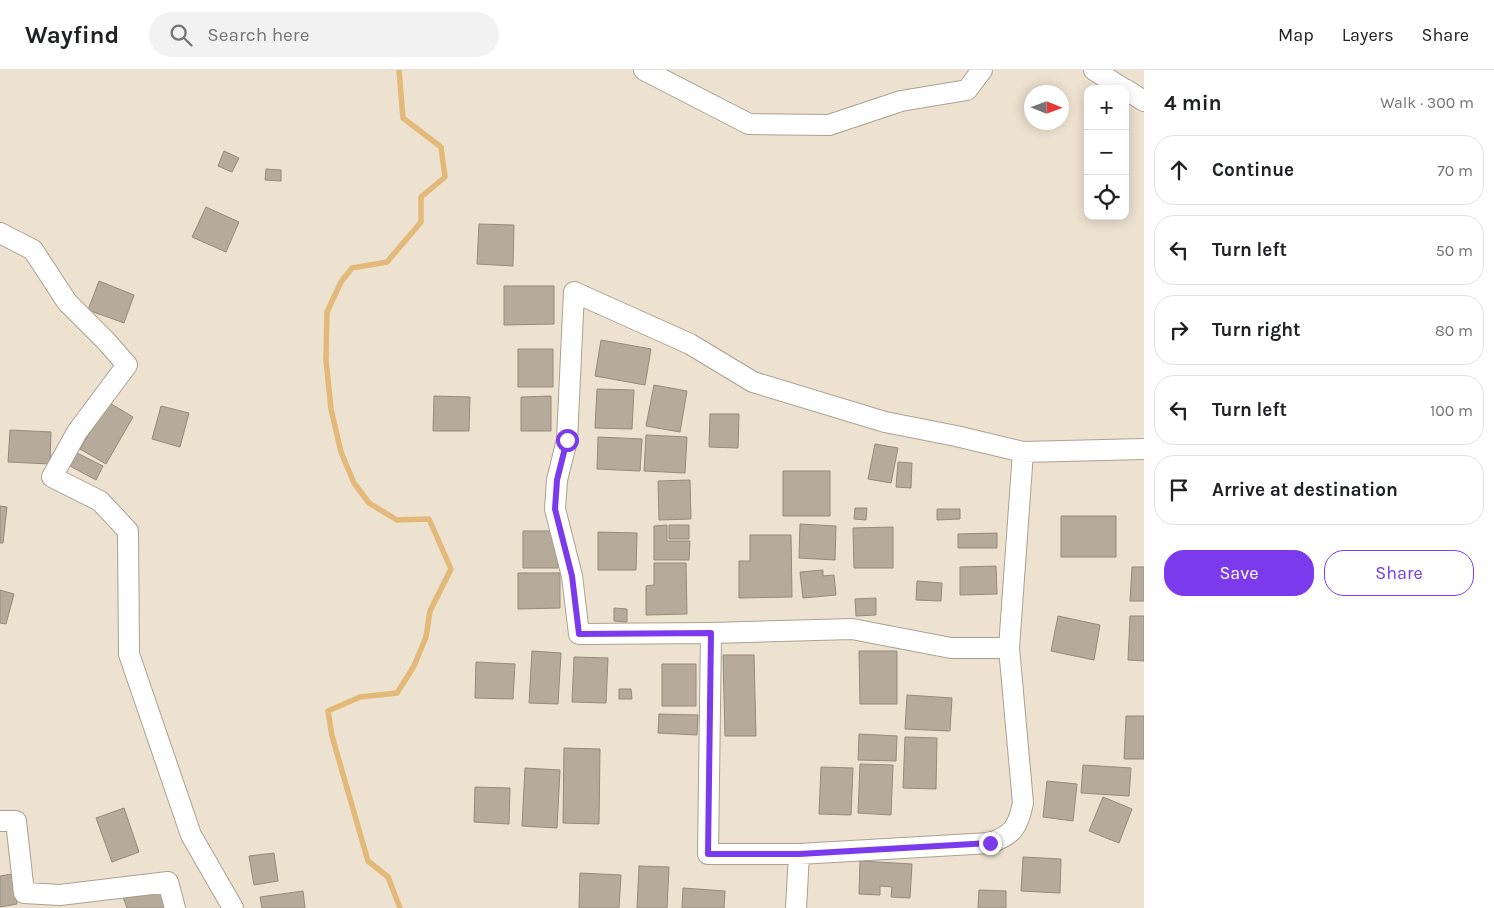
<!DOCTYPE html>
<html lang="en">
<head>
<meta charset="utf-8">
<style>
  :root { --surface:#fff; --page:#f2f2f2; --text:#202124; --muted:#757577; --line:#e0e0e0; --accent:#7c3aed }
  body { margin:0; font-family:Karla,sans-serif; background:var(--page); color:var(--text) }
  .controls { position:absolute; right:15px; top:15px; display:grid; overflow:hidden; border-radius:10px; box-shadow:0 2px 12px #0003 }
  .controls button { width:45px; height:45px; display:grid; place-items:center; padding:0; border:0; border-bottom:1px solid var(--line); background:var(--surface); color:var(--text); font:25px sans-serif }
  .compass { position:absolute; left:1024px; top:15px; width:45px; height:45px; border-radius:50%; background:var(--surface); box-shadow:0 2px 12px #0003; rotate:91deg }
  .stop { position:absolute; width:15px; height:15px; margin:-11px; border:4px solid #7c3aed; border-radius:50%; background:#fff }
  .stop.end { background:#7c3aed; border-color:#fff; box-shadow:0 1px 5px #0008 }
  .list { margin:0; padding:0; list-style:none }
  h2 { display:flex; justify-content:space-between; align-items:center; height:65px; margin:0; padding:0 20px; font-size:21px }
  h2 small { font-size:16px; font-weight:400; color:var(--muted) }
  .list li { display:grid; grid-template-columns:32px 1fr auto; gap:15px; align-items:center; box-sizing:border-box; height:70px; margin:0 10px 10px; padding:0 10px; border:1px solid var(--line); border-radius:20px }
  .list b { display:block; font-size:19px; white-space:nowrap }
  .list em { font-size:16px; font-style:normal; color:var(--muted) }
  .actions { display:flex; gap:10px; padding:15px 20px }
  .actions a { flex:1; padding:11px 0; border:1px solid var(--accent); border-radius:20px; text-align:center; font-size:18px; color:var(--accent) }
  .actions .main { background:var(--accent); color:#fff }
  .icon { flex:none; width:28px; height:28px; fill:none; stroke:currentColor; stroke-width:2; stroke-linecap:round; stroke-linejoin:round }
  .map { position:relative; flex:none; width:1144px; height:838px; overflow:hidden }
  header { display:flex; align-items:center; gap:30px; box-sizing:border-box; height:70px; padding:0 25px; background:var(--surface); border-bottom:1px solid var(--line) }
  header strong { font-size:24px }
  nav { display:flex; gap:28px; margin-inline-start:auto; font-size:18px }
  .search { width:350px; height:45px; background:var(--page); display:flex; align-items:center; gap:12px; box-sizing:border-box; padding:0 18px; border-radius:28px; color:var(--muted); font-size:19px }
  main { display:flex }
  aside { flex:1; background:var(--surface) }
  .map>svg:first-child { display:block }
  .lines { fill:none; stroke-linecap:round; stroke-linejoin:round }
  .stream { stroke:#e3b97a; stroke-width:5.5 }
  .building { fill:#b6ab9b; stroke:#958a7b }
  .street-casing { stroke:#aca191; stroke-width:22 }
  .street { stroke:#fff; stroke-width:20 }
  .route { stroke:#7c3aed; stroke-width:6 }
</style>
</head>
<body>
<header>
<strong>Wayfind</strong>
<div class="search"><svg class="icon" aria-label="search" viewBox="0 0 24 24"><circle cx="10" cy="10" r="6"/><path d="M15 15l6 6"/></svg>Search here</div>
<nav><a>Map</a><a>Layers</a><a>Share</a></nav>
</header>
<main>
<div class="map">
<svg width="1144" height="838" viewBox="0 0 1144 838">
  <rect width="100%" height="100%" fill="#ede1d0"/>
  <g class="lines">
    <!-- stream -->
    <path class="stream" d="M399,0l4,48 38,29 4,30 -24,20v25l-34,40 -35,6 -11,14 -14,30 -1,48 5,49 10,43 13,31 15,20 28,17 32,-1 22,50 -21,42 -4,26 -12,29 -17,27 -37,4 -32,14 4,25 36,125 20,16 12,31"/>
  </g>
  <!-- building -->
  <path class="building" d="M224,81l15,7 -7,14 -14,-6z
    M266,99l15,1v11l-16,-1z
    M206,137l33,15 -13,30 -34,-15z
    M479,154l35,1 -1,41 -36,-2z
    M99,211l35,14 -10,28 -36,-13z
    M504,216h50v38l-50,1z
    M601,270l50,9 -6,36 -50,-9z
    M518,279h35v38h-35z
    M654,315l33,6 -7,41 -34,-6z
    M597,319l37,1 -2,39 -37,-1z
    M434,326l36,1 -1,34h-36z
    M551,326v35h-30v-34z
    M108,332l25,15 -27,47 -26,-15z
    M161,336l28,7 -9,34 -28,-8z
    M710,344h29l-1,34 -29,-1z
    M10,360l41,2 -1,32 -42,-2z
    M646,365l41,2 -2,36 -41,-2z
    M598,367l44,2 -2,32 -43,-2z
    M875,374l23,4 -7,35 -23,-4z
    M77,383l26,13 -7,14 -26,-14z
    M898,392l14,1 -1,25 -15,-1z
    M783,401h47v45h-47z
    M690,410l1,39 -32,1 -1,-39z
    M0,436l7,1 -4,36h-3z
    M855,438h12l-1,12 -12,-1z
    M937,439h23v10l-23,1z
    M1061,446h55v41h-55z
    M800,454l36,2 -1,34 -36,-2z
    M667,455v16h23l-1,19h-35v-34z
    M669,455h20v14h-20z
    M893,457v41h-39l-1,-40z
    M523,461h35v37h-35z
    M598,462l39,1 -1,37h-38z
    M997,463v15h-39v-14z
    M750,465h41l1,62 -53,1v-37h11z
    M654,493h32l1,51 -41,1v-29l8,-1z
    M996,496l1,28 -37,1v-28z
    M1132,497h12v34h-14z
    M823,500v6l11,-1 2,20 -33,3 -3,-26z
    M518,503h42v35l-42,1z
    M917,511l25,2 -1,18 -25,-1z
    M0,520l14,4 -8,30 -6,-1z
    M876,528v17l-20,1 -1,-17z
    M614,538l13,1v13l-13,-1z
    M1058,546l42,9 -6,35 -43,-9z
    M1130,546h14v45l-16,-1z
    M532,581l29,2 -3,51 -29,-1z
    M859,581h38v53h-37z
    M723,585h31l2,81h-31z
    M574,587l34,1 -2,45 -34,-1z
    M476,592l39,2 -2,35 -38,-1z
    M662,594h34v42h-34z
    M619,619h12l1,10h-13z
    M907,625l45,3 -2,33 -45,-2z
    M659,644l39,1 -1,20 -39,-2z
    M1126,646h18v43h-20z
    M859,664l38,2 -1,25 -38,-1z
    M905,667l32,1 -1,51 -33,-1z
    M564,678l36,1 -1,75 -36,-1z
    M860,694l33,1 -2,50 -33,-2z
    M1083,695l48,3 -2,28 -48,-3z
    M821,697l32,1 -2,47 -32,-1z
    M525,698l35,2 -3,58 -35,-2z
    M1047,711l30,3 -4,37 -30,-4z
    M475,717l35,1 -1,36 -35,-2z
    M1103,727l29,12 -13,34 -30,-12z
    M124,738l15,44 -27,10 -16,-44z
    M274,783l4,28 -24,4 -5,-29z
    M1023,787l38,2 -1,34 -39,-2z
    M860,791l52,3 -2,34 -19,-1 1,-10 -12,-1v9l-21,-1z
    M639,796l30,1 -2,41h-30z
    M580,803l41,2 -2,33h-40z
    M12,804l5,30 -17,3v-31z
    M160,816l7,22h-40l-4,-11z
    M683,818l42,3 -1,17h-42z
    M979,820l27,1v17h-28z
    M303,821l2,17h-43l-2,-11z"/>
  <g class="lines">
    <defs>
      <path id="street" d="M644,0l105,54 80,1 72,-24 66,-11 15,-20
        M1094,0l30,19
        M1125,19l19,12
        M0,163l33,17 34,52 39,39 21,24 -50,67 -25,45 48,24 28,30 1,123 62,181 42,73
        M711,563l-3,221h91l191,-11c23,-8 28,-16 33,-40l-14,-155 14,-196
        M1009,578h-58l-99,-19 -141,4 -132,1 -7,-58 -17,-67 2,-29 10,-40 7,-148 116,52 63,38 132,40 71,14 67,16 121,-3
        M0,751h16l8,72 36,2 108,-13 7,26
        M796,838l3,-54"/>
    </defs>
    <!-- street casing -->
    <use href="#street" class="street-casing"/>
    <!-- street -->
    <use href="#street" class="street"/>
  </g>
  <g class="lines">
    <!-- route -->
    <path class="route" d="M567,370l-10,40 -2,29 17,67 7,58 132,-1 -3,221h91l191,-11"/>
  </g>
</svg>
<div class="controls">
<button>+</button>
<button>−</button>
<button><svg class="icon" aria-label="locate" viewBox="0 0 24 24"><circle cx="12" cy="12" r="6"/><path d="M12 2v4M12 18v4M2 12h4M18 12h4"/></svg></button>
</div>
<svg class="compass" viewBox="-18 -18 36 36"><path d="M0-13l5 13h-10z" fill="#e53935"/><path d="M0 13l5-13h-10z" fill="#757577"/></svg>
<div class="stop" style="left:567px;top:370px"></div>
<div class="stop end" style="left:990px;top:773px"></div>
</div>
<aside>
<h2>4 min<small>Walk · 300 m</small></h2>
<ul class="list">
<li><svg class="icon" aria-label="ahead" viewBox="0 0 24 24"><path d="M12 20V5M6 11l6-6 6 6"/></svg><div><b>Continue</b></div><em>70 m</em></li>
<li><svg class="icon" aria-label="left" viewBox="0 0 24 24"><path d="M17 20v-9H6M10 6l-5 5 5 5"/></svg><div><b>Turn left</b></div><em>50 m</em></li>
<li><svg class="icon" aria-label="right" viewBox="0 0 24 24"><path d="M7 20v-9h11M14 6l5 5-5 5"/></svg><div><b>Turn right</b></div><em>80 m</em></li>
<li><svg class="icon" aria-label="left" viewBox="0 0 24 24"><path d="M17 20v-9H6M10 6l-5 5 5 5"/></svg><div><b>Turn left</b></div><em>100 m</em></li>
<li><svg class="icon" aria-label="arrive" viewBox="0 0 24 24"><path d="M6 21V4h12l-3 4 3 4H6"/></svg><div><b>Arrive at destination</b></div></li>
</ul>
<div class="actions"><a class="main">Save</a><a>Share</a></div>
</aside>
</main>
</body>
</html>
